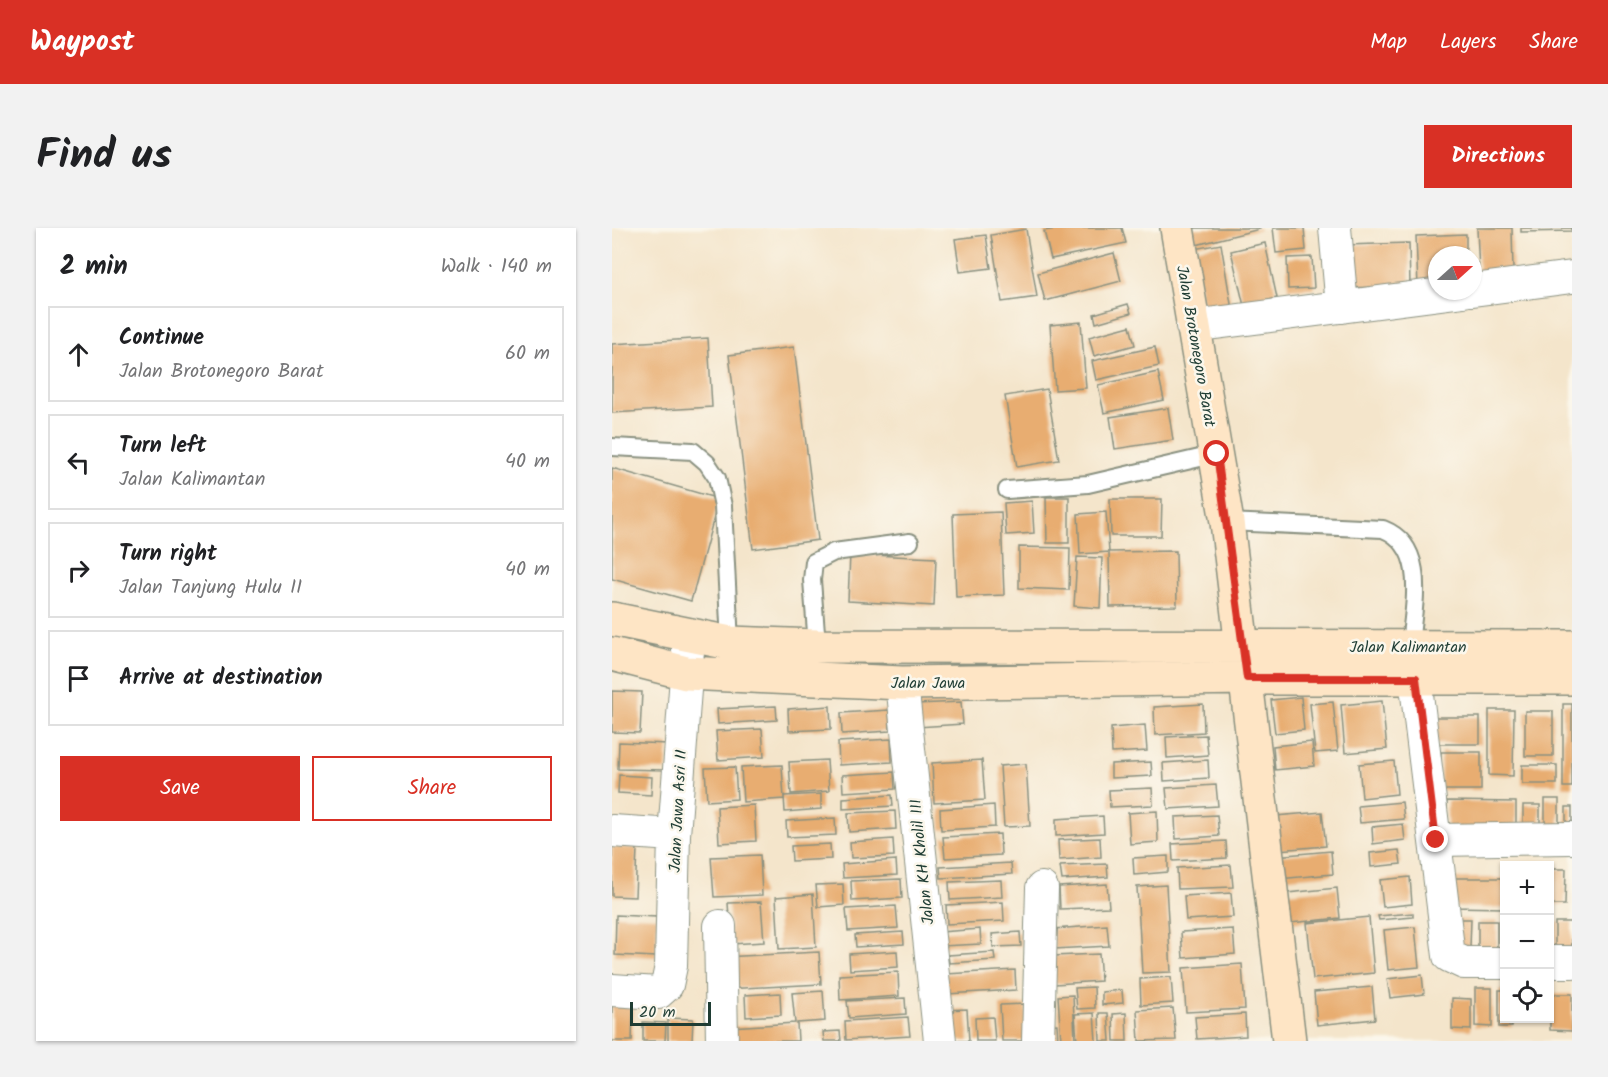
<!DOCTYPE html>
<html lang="en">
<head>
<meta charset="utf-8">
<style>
  :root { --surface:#fff; --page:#f2f2f2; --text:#202124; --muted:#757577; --line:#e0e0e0; --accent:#d93025 }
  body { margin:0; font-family:Kalam,sans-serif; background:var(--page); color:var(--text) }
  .controls { position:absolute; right:18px; bottom:18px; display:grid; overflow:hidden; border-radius:0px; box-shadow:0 2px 4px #0004 }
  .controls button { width:54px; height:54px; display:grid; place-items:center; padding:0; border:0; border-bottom:2px solid var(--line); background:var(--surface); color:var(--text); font:30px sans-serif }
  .compass { position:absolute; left:816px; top:18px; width:54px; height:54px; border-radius:50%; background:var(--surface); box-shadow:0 2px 4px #0004; rotate:69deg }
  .scale { position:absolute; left:18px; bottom:15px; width:81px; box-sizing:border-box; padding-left:6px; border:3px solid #1f3d34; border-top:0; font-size:16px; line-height:21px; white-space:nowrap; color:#1f3d34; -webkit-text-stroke:4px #fbf7ec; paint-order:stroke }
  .stop { position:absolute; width:18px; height:18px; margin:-14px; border:4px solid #d93025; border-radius:50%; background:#fff }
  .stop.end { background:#d93025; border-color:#fff; box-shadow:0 2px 6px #0008 }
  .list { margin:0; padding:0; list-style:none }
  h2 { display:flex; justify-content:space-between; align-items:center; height:78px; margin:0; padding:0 24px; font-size:26px }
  h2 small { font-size:20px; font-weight:400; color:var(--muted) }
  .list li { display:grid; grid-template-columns:39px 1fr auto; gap:18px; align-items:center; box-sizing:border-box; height:96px; margin:0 12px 12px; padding:0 12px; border:2px solid var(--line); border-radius:0px }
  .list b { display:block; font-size:22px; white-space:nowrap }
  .list p { margin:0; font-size:20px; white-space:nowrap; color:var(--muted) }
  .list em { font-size:20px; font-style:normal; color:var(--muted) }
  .actions { display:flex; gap:12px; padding:18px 24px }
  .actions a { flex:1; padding:14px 0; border:2px solid var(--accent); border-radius:0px; text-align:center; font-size:21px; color:var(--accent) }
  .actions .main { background:var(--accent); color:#fff }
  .icon { flex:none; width:33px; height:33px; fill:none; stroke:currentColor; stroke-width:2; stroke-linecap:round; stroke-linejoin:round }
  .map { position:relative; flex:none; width:960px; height:813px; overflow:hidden; border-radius:0px }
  header { display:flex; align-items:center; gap:36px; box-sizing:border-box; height:84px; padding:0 30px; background:var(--accent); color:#fff }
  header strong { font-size:28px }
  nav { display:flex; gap:33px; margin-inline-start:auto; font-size:21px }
  .intro { display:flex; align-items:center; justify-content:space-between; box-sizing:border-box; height:144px; padding:0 36px }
  h1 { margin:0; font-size:42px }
  .button { padding:15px 27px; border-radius:0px; background:var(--accent); color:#fff; font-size:21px; font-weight:700 }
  main { display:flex; gap:36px; padding:0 36px }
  aside { flex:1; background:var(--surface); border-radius:0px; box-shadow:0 2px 4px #0004 }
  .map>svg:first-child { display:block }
  .building { fill:#e8ad71 }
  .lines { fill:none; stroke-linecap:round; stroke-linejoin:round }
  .lane-casing { stroke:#8a9180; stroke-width:20 }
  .street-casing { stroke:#8a9180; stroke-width:34 }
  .secondary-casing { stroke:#8a9180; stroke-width:36 }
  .lane { stroke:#fff; stroke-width:16 }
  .street { stroke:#fff; stroke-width:32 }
  .secondary { stroke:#fee5c5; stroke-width:33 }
  .route { stroke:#d93025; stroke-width:8 }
  .labels { text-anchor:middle; stroke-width:5; stroke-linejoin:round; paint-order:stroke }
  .street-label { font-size:16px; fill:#1f3d34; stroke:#fbf7ec }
</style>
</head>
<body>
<header>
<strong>Waypost</strong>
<nav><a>Map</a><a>Layers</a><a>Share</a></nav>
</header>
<div class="intro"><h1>Find us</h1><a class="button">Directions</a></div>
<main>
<aside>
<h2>2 min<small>Walk · 140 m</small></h2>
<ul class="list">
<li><svg class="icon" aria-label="ahead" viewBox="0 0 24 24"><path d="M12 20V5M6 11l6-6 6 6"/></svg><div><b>Continue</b><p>Jalan Brotonegoro Barat</p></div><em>60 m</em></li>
<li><svg class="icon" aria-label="left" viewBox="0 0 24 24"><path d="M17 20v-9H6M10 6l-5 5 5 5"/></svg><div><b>Turn left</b><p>Jalan Kalimantan</p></div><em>40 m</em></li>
<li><svg class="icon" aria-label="right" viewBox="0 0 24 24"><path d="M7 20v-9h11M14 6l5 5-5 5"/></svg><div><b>Turn right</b><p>Jalan Tanjung Hulu II</p></div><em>40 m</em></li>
<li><svg class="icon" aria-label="arrive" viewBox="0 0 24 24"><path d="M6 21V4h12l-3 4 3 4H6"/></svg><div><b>Arrive at destination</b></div></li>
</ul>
<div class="actions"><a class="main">Save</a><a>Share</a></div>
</aside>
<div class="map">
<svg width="960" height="813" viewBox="0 0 960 813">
  <rect width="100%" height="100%" fill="#fbf7ec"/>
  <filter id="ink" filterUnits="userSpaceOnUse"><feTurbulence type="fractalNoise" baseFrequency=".0167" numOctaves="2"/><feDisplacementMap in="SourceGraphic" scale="12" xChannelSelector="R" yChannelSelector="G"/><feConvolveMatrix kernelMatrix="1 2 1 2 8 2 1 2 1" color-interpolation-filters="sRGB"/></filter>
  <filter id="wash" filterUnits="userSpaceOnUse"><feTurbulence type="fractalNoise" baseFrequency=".008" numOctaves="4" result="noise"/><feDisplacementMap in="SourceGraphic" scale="24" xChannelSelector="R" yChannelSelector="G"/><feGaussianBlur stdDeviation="1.35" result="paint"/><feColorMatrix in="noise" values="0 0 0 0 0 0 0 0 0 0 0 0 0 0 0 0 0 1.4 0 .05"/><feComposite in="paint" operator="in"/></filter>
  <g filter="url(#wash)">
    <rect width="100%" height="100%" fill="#f4e5cb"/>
    <g id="blocks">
      <!-- building -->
      <path class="building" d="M449,0h61l4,15 -75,16 -7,-28z
        M579,0h69v1l-64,16z
        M661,0h31l2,22 -30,3z
        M865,0h35l1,44 -34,1z
        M909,0h51v3l-51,1z
        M414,1l11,68 -35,5 -11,-67z
        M854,6v21h-29v31l-19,1 -2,-51z
        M374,7l5,33 -31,4 -5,-33z
        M653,15l12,55 -33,8 -13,-55z
        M797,15l1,43 -64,2 -1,-43z
        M609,16l11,66 -28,5 -11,-66z
        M502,25l7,28 -76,20 -7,-28z
        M700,29l2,31 -26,1 -1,-31z
        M516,76l3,9 -35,10 -2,-9z
        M469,94l5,66 -31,2 -5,-65z
        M518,98l5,19 -41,11 -5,-19z
        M96,110l4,69 -100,6v-69z
        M182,119l24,193 -65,9 -24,-194z
        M543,119l4,19 -63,14 -4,-19z
        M546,144l6,28 -60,13 -6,-28z
        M435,161l12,71 -42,7 -12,-71z
        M556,180l5,32 -58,9 -5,-32z
        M0,240l107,31 -28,102 -79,-22z
        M434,269h23v46h-22z
        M498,271h52l-1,37h-50z
        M420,273l2,32 -28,2 -2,-32z
        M389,284l3,83 -48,2 -3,-83z
        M494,284l3,40 67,-1 1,55 -67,1 -1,-55 -29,2 -2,-40z
        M407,319l51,1 -1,42 -50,-2z
        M238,326l86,4 -2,48 -86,-5z
        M465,329l25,1 -2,50 -26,-2z
        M0,463l30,1 -2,41 -28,-1z
        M689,469l3,33 -29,3 -4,-33z
        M770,473l5,48 -42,4 -4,-48z
        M349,474l2,22 -46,3 -1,-23z
        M721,474l5,49 -23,2 -5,-49z
        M591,476l1,28 -49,3 -1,-28z
        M951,476h9v83h-9z
        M164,478l1,14 -59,4 -1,-15z
        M218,478l1,23 -42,2 -1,-22z
        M277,482l1,21 -48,3 -1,-21z
        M877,482h25l-1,66 -24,-1z
        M913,483h28v45h-28z
        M824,489h44v27h-44z
        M533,497l2,26 -35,2 -1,-25z
        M150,501l2,28 -46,3 -2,-29z
        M594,507l2,20 -41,3 -1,-21z
        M279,511l1,23 -53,3 -1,-23z
        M7,514l49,2 -2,26 -48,-1z
        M700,514l2,24 -39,4 -2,-24z
        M829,524h40v38h-41z
        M215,532l2,31 -38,3 -2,-32z
        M370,532l3,40 -51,3 -2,-40z
        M596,532l1,18 -45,3 -1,-18z
        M782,533l3,33 -35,4 -3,-34z
        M539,534l1,14 -41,2v-14z
        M414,536l4,62 -26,1 -4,-61z
        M170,537l2,34 -41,3 -2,-35z
        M910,537h35v19h-35z
        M123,539l2,32 -30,2 -2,-33z
        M282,544l1,17 -52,3 -1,-17z
        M7,547l33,2 -1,18 -33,-2z
        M604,557l2,21 -50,3 -2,-21z
        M540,560l1,17 -43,2 -1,-17z
        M209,566v15l-36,3 -1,-16z
        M280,567l1,11 -50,3v-11z
        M933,571h14v26h-14z
        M835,573l69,1v29l-69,-1z
        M790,574l2,17 -44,4 -2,-17z
        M142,577l2,36 -37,2 -2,-36z
        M382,577l1,22 -54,3 -1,-21z
        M911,577h17v21h-17z
        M954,579h6v22h-6z
        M283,583l1,18 -47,3 -1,-19z
        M545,583l1,31 -28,2 -2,-31z
        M710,584l4,34 -48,4 -3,-34z
        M605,587l2,21 -43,3 -1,-22z
        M491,588l1,17 -48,3v-17z
        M223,590l1,17 -49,2 -1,-16z
        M791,596l2,16 -32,4 -1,-17z
        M388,606l1,21 -56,3 -2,-21z
        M488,610l1,19 -42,3 -1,-20z
        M281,611l1,17 -43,2 -1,-16z
        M614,613l1,17 -54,3 -1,-17z
        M218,616l1,15 -39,2 -1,-15z
        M0,619l25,1 -2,49 -23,-1z
        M787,622l2,14 -30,3 -1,-14z
        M719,623l2,23 -55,5 -3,-23z
        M148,627l2,40 -48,2 -3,-40z
        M556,628v16l-34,3 -1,-17z
        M284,632l1,15 -54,3 -1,-14z
        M399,635l1,11 -71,4 -1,-11z
        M495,636l1,13 -46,3 -2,-14z
        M619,637l2,22 -55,2 -1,-21z
        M938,641h16l-1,36h-15z
        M798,649l2,27 -29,3 -3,-27z
        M840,650h52v30l-52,-1z
        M289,651l1,19 -50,3 -1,-20z
        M389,652l1,17 -52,3 -1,-18z
        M231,656l1,21 -26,2 -2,-22z
        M495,656l2,23 -49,2 -1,-22z
        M554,657l5,87 -29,1 -5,-86z
        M725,660l3,30 -50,5 -3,-30z
        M619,665l2,24 -47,3 -2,-24z
        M201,666l3,53 -37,2 -3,-52z
        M149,674l3,40 -33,2 -3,-41z
        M391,674l1,19 -57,3 -1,-19z
        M284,678l2,22 -50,3 -2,-22z
        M801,685v4l-34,3 -1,-4z
        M4,687l41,2 -1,40 -41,-2z
        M757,689l5,56 -61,6 -6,-56z
        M836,691h23l-1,29 -22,-1z
        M866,693h19v29l-19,-1z
        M943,694h17v31h-17z
        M495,697l2,21 -55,3 -1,-20z
        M803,699l4,40 -31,3 -4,-40z
        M368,701l1,15 -40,2 -1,-14z
        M621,701l2,25 -52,4 -2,-26z
        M291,704l1,12 -48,3 -1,-12z
        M408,704l1,14 -28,1 -1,-13z
        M285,723l1,16 -48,3 -1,-16z
        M207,724l2,32 -96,5 -2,-32z
        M382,724l1,8 -46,3 -1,-8z
        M487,726l2,27 -46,3 -2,-28z
        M630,736l3,45 -59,3 -3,-44z
        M403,742l1,20 -70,4v-20z
        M286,744l1,24 -59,4 -1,-25z
        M810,747l2,19 -34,4 -3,-19z
        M559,749l2,26 -32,2 -1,-26z
        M482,759l1,21 -18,1 -2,-21z
        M760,759l3,32 -58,6 -3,-33z
        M863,760h17v39l-17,-1z
        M510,762l1,13 -21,2v-13z
        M887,762h5v28h8v9h-13z
        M211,763l2,30 -28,2 1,18h-68l-1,-14 66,-4 -3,-30z
        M168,765l1,22 -35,2 -1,-22z
        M938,766h22v37l-22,-1z
        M461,767l2,46h-14l-3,-45z
        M293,770l1,16 -57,4 -2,-17z
        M840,770l19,1v31l-19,-1z
        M414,776l2,37h-26l-2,-36z
        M0,778l21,1 -1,34h-20z
        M561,780l3,32 -37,1 -2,-31z
        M355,781l2,32h-22l-2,-31z
        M482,785l2,28h-19l-2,-27z
        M487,785h9l2,28h-10z
        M514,785l1,28h-13l-1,-27z
        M633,786l1,22 -49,3 -2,-22z
        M296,789l2,19 -64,4 -1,-19z
        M381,789l2,24h-19l-1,-23z
        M56,790l25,1 -1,22h-24z
        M31,794l23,1 -1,18h-22z
        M445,796l1,17h-14l-1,-16z
        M228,803l1,10h-17l-1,-9z"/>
    </g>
  </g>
  <g filter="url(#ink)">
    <use href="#blocks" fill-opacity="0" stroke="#8a9180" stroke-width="1.5"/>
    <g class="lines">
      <defs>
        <path id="lane" d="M0,219l81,4 14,12 10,15 6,28 7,137
          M395,262l81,-6 129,-30
          M615,294l156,7c46,18 30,78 27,117
          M205,418l-5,-66 2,-18 20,-10 76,-10"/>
        <path id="street" d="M723,0l7,79
          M861,62l99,-13
          M580,98l272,-35
          M803,450l34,278 15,7h40
          M290,455l38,358
          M0,603l62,4
          M824,612l136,-2
          M108,698l2,115
          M938,734h22
          M0,762l46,3 9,-8 4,-19 3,-131 15,-198
          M426,813l4,-153"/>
        <path id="secondary" d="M565,0l50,294 62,519
          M0,391l118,24 87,3 755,1
          M0,426l74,19 216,10 345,-5h325"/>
      </defs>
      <!-- lane casing -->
      <use href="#lane" class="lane-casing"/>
      <!-- street casing -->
      <use href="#street" class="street-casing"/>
      <!-- secondary casing -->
      <use href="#secondary" class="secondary-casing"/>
      <!-- lane -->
      <use href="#lane" class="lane"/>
      <!-- street -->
      <use href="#street" class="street"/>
      <!-- secondary -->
      <use href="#secondary" class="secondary"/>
    </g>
  </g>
  <g class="lines" filter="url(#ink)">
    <!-- route -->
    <path class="route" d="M605,226l30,224h169l20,162"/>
  </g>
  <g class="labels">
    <!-- street labels -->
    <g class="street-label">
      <text transform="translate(585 118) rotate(80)" y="6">Jalan Brotonegoro Barat</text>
      <text x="796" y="424">Jalan Kalimantan</text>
      <text x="316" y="460">Jalan Jawa</text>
      <text transform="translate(65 583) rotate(-87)" y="6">Jalan Jawa Asri II</text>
      <text transform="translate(309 634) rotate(-96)" y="6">Jalan KH Kholil III</text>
    </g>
  </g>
</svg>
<div class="controls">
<button>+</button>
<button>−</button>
<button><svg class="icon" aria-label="locate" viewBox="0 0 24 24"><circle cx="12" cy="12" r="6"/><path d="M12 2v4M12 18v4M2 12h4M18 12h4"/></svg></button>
</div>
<svg class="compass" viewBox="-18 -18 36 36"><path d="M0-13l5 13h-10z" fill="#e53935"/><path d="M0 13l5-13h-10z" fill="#757577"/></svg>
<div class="scale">20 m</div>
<div class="stop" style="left:605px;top:226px"></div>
<div class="stop end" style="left:824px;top:612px"></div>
</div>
</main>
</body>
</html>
